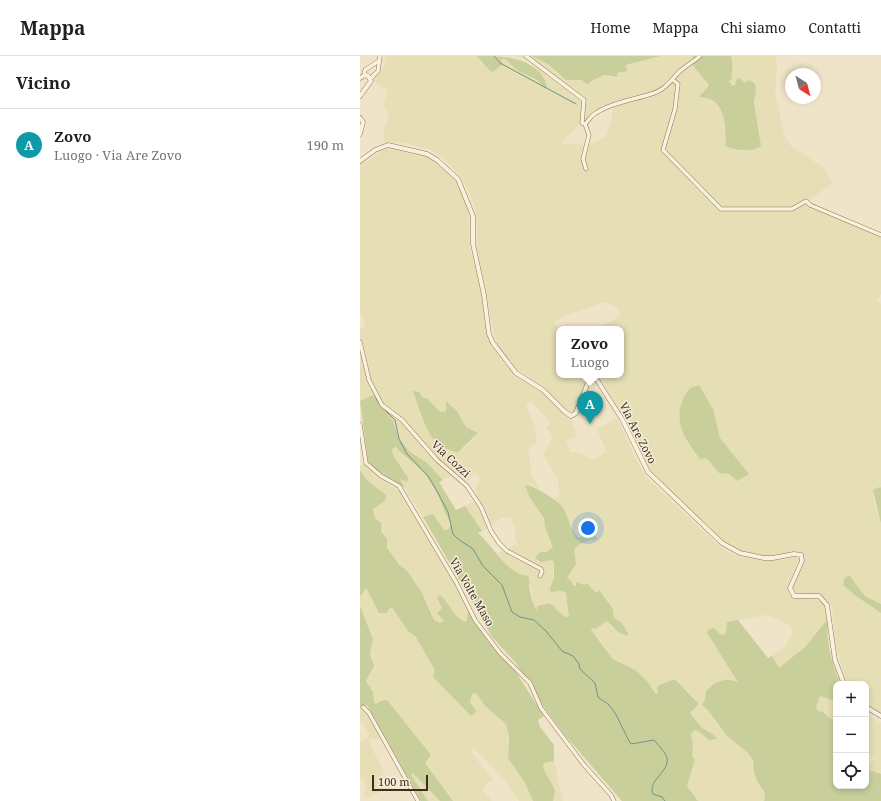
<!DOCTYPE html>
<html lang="it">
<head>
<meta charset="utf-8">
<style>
  :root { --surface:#fff; --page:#f6f6f6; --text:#202124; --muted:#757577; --line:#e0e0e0; --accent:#0b8043 }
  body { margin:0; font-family:"Noto Serif",serif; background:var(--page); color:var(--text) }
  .controls { position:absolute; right:12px; bottom:12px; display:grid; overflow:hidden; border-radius:8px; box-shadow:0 2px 6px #0003 }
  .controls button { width:36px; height:36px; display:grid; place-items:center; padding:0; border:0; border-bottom:1px solid var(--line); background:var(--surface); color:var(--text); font:20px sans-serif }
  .compass { position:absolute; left:425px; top:12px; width:36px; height:36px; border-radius:50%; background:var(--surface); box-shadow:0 2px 6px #0003; rotate:144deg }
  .scale { position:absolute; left:12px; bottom:10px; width:56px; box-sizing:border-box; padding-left:4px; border:2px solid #3d2e20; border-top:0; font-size:11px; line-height:14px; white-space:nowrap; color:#3d2e20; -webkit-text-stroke:3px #f7eed8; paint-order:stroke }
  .you { position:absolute; left:228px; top:472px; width:14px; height:14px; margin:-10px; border:3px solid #fff; border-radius:50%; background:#1a73e8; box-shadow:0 0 0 6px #1a73e833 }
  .badge { display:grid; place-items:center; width:26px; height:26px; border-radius:50%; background:var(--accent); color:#fff; font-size:13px; font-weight:700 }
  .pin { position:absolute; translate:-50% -33px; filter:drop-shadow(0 1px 2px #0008) }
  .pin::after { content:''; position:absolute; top:21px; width:14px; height:12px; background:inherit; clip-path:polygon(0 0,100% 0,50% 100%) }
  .popup { position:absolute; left:196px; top:270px; width:68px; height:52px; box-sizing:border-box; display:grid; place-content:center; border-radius:8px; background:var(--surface); filter:drop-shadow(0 1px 3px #0005); font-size:13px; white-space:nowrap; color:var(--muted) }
  .popup b { font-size:15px; color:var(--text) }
  .popup::after { content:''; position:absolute; left:50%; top:100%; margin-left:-8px; border:8px solid transparent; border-top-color:var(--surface) }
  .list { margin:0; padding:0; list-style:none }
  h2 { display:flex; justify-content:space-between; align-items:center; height:52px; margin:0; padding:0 16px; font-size:17px }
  h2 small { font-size:13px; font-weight:400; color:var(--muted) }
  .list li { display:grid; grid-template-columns:26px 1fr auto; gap:12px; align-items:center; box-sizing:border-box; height:72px; padding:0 16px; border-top:1px solid var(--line) }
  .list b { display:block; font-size:15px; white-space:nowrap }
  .list p { margin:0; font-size:13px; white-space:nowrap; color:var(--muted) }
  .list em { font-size:13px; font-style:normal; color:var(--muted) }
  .icon { flex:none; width:22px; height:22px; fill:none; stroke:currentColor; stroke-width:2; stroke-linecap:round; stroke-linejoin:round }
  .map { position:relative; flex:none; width:521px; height:745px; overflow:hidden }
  header { display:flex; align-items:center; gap:24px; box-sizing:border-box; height:56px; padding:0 20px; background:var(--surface); border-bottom:1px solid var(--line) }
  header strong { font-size:19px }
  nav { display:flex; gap:22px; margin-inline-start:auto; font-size:14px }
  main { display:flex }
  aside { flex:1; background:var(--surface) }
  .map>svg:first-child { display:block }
  .farmland { fill:#e6deb5; fill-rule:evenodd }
  .green { fill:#c9cf9b }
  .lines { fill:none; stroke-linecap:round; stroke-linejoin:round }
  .stream { stroke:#6f938a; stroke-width:1 }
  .minor-casing { stroke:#8d765c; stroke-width:4.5 }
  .tertiary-casing { stroke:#8d765c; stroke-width:5 }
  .minor { stroke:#faf1dc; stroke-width:3.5 }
  .tertiary { stroke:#faf1dc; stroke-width:4 }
  .labels { text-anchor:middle; stroke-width:3; stroke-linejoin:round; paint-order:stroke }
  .street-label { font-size:11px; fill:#3d2e20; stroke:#f7eed8 }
</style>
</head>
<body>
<header>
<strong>Mappa</strong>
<nav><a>Home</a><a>Mappa</a><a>Chi siamo</a><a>Contatti</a></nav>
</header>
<main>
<aside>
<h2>Vicino<small></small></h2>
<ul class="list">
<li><span class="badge" style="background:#0f9aa8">A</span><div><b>Zovo</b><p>Luogo · Via Are Zovo</p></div><em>190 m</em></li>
</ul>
</aside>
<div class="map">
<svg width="521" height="745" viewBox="0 0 521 745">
  <rect width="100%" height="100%" fill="#f0e4c8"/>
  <!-- farmland -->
  <path class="farmland" d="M26,0h91l13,15 3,1 8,-6 2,-2 -2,-3 3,-3 14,13 29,15 -3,-8 -15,-17 -15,-5h18l17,9 17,15h16l8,3 13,-8 9,3 5,-1v-4l9,-8 19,-6 16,-3h32l-1,7 17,22 -7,7 2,5 12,7 7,10 2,19 14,18 19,-3 2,-12 -6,-34 2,-3 -14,-17 -10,3 -3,-4 3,-2 -1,-8 2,-11 -2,-4h45l1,11 -2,26 9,42 7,11 32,21 8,13 3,2 -24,17v3l71,31v61l-4,6 4,4v184l-7,2 -1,7 8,27v80l-16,-8 -15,-20 6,20 25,17v102l-15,-10v-21h-18l-5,-11 -8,-33 -2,-27 -3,-10 -10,-8 -26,-1 -2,-5 2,-7 11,-23 -3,-5 -37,3 -24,-5 -17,-10 -67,-62 -12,-17 -27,-56 -14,-23 -8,-7h-5l-4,3 -12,31 -5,2h-3l-24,-26 -30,-20 -16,-23 -4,-15 -16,-82v-23l-2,-18 -14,-30 -17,-17 -12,-9 -28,-7 -20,-1v-12l5,-12 -5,-13 4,-14 -13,-9 -1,-3 9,-9zM253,52l-1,11 -6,17 -17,9 -26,-1 -2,-2 20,-19 7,1 7,-9zM246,246l11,5 4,8 -16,10v4h16v46h-62l1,-46 -6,-7 9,-6zM357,373l3,9 23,29 1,11 -3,1 -12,-5 -10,-1 -11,-13 -4,-2 -3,2 -15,-19z
    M26,92l43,8 20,16 7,8 12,28 2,40 10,34 5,42 6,21 16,22 41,30 20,21h3l6,19 -11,3 4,12h8l16,8 12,-9 -9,-22 20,-11 22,48 10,14 71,67 13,8 21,4 16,2 27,-4 2,2 -11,25 1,10 5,4 19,1 9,3 5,9v9l-14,19 -19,18 -15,11 -2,-2 -5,-10 13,-9 8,-13 -3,-9 -24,-10 -39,7 -1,10 -2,3 -4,-1 -3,-4 -8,7 30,45 -20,-1 -11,7 -2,3 -1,8 3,11 15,22 24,20 6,8 1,12 11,21 -1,8h-66l-11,-15 8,-26 -3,-4 1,-11 -2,-11 4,-4 3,1 11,9 1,-8 -9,-5 -10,-15 7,-6 -2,-6 -19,-20 -5,-1 -9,6 -5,9h-2l-21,-24 -22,-11 -14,-21 -6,-3 -2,-5 1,-2 15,-7 5,7 13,8 -1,-10 -10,-8 -1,-9 -14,-19 -3,3 -3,-1 -3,-7 -18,1 -5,-8 8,-11 1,-7 -3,-5 1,-5 12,-9 7,-1v-6l-15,3 -7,-7 -7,-21 -10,-10 6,-3 -2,-15 -15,-28 6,-8 3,-8 -6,-10 5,-4 -20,-22 -5,5 9,21 2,15 -9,7 4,27 7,13 -9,-5v14l14,20 1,9 9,20 -7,5 -4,-1v9h9l2,2 -2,23 6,7 3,-1 5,2 4,23 -3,1 -9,-5 -6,-8h-3l-8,2 -4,5 -4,-6v-7l-4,-15 -28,-24 -3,-6 19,-9 -2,-6v-9l-5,-11h-8l-20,13 -11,-16 -6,-9 12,-6 -1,-12 4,-10 -5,-5 -9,9 -9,-9 -14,7 -16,-17 -17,-11 -12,-15 -2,-11 -24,-31 -12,6v-72l5,-3 -5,-15v-148l6,-1zM59,336l4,6h4l13,14 3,1 3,-2v-9l4,2 7,7 9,16 12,6 -5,7 -16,13 -14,-6 -20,-26 -3,-7z
    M36,391l10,12 7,3 19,19 17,38 2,6 -4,5h-4l-7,-12 -8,-2 -5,1 -18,-29 -5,-10 7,4 -14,-27 -1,-6z
    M4,408l11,12 26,16 47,77 23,43h-3v8l-3,2 -6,-3 -10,-11 -3,-7 -9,-3 5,10 -4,5 6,8 -4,2 -6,-3 -7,-18 -12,-20 -28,-34v-9l-6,-8 2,-6 -3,-6 -5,-1 -2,-7 4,-6 8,-4 -7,-13 -10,-7 -8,-11v-4z
    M6,532l6,13 15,10 3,-4 3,2 15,22 7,5 20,34 -2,7 36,37 5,-5 -4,-7v-6l2,-2 4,-1 9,13 18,13 5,10v29l17,25 8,18h-14l-14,-21 -32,-33 -2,1 1,5 21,27 -1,2h-4l-6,7 10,12h-39l-28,-38 6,-8 -57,-53 -1,-10 -7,-11 6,-10 1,-10 -3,-7 3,-15 -13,-33v-9z
    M476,638v25h-6l-11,-7 -3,-4 4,-12 13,4z
    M7,649l19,33 -18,1 23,49 -26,10 -1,-5 2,-5 -2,-8 -4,-3v-36l8,-4 1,-4 -9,-13v-12z
    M506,658l15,9v51l-15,-4v-5l9,-6 -9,-7z
    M187,705h7l9,40h-10l-10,-32v-6z
    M53,717l4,3 23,25h-12l-17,-26z"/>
  <!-- green -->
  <path class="green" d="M117,0c24,0 48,0 64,18 3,4 6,10 6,14l-2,1 -8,-9 -19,-9 -14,-13 -3,3 2,3 -10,8 -3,-1z
    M172,0h129l-32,8 -3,1 1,6 -10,2v4l-14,-2 -16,9 -5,-4h-16l-17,-15z
    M333,0h38c3,6 0,16 1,23l-3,2 3,4h3l1,-5 4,-2 4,5 5,-3 6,4 1,8 -2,10 7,44c-6,6 -28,5 -35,0 -1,-20 1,-48 -27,-49l10,-12 -18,-22z
    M339,329l14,24 7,29 29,36 -12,7 -8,-7 -10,-1 -11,-13 -4,-2 -3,2c-18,-22 -32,-45 -11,-72z
    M53,335l6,1 4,6h4l13,14 6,-1v-10l11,10 9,16 12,6 -21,20c-5,-3 -13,-4 -18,-8 -13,-10 -20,-38 -26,-54z
    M12,339l3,2 18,23 5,17 12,15 17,11 16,17 -4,2 17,28 9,-4 17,25 -4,2c16,14 28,40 50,43 2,4 1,6 1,10 1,7 4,19 8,25v-5c5,0 9,-3 13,-2 5,1 9,11 17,13l2,-1 -3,-23 -5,-2 -10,1 -1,-3 4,-12v-15l-2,-2 -11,2 -6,-4 5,-6h7l6,-5 -8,-20 -1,-9 -14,-20 -5,-13c7,-1 36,17 39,24 5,11 5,19 14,28l17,-2 2,4 -1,1c-8,0 -16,3 -22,10l2,14 -9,14 5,4 1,4h3v-4l8,3 3,-2 9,10 3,-3 14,19 1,9 8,5 6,11 -1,2 -9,-4 -11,-11 -12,8 -3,-1 -1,2 22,29 22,11 11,10 10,14h2l-1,-6 2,-3 16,-6 23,24v2l-7,7v2l10,13 13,8 3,4 -8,1 -11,-9 -3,-1 -4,4 2,11 -1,11 3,4 -8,26 11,15h-76l-59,-68 -22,-30 -25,-40 -24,-26 -69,-120 10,-3 11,16h3l4,-5c-2,-7 -6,-11 -8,-17 -5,-15 -12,-29 -24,-40 -8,-8 -16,-12 -23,-21l-4,2 1,6 15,23 -1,4 -7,-3 5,9 -27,-17 -10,-9 -8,-61z
    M0,414l8,11 18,14 -1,6 -12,8 2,9 7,5 -1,8 6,8v9l12,16 9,8 14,21 12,27 6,3 4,-2 -7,-8 5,-5 -5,-10 3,-3c10,8 12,21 25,27l2,-2 1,-8h3l17,29 24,25 32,50 -6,4 2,7 14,18v16l-10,2 -1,5 12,22 -2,11h-20l-8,-18 -17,-25 1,-21 -3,-13 -21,-18 -9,-13 -4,1 -2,8 6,9 -4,5 -3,-2 -36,-37 2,-7 -20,-34 -7,-5 -15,-22 -3,-2 -3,6h-8l-13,-25 -6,9z
    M520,431l1,1v36l-8,-34z
    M487,520h3l15,20 16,8v9l-25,-17 -13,-11 1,-6z
    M0,550l13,33 -3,15 4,12 -8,15 7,11 1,10 2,2 5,-3 6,-1 44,55 -6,8 28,38h-13l-27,-28 -2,2 17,26h-7l-54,-96 -7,3z
    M378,564l30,38 4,-2 7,12 26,-21 22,-27c0,22 4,44 14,64h-5v10l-3,6 -13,-4 -4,12 3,4 3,-1 8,8h6l-3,8 3,4v55h30v-16l2,2 4,-1 9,3v27h-117l1,-8 -8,-12 -3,-9 -1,-12 -6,-8 -21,-17 -18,-25 -6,-5 3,-6 1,-8c11,-11 19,-13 32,-9l-31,-49 1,-3 6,-2 6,6 4,1 2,-3 1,-10z"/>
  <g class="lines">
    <!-- stream -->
    <path class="stream" d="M134,0l6,7 76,41
      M12,333l6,13
      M23,352l12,12 4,19 8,15 21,22 10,17 10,19 5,22 5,5 15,10 10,17 19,19 10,27 8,5 14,3 12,11 16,20 11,5 6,8 1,5 15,14 3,14c3,3 8,5 11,8 10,11 14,27 22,39l23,-4c4,5 12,13 13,18 3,14 -20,22 -14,36l9,3 3,4"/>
    <defs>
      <path id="minor" d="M166,0l58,44 -2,23 3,1c3,-3 5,-6 8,-9 16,-12 40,-15 58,-21 12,-3 19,-12 27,-21 6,-6 15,-11 22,-17
        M4,19l1,-5 15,-10
        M10,23l8,-8 2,-15
        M313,24l5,4 -3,25 -12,41 58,59h71l14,-8 4,4 71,30
        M225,68l4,11 -6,24 3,10
        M0,286l9,38 13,25 20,15 35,40 30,26 14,21 10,24 8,12 8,8 34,18 1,3 -2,4
        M0,368l6,39 15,13 18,10 57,96 19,38 25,33 30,30 11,25 43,57 27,30 3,6
        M3,651l6,6 49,88"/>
      <path id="tertiary" d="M0,22l5,-3 3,1 3,5 -11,15
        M0,62l3,4 -3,12
        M0,105l15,-11 13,-5 39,9 10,6 21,19 15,37v28l11,51 5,39 4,9 23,30 27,17 21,21 7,5 5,-3 13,-33 3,-2 5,2 25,39 26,53 74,71 18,10 24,5h9l21,-4 7,1 1,6 -12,27 4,8h25l8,9 8,55 9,24
        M506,651l15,9"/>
    </defs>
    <!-- minor casing -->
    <use href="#minor" class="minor-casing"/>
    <!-- tertiary casing -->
    <use href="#tertiary" class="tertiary-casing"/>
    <!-- minor -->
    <use href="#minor" class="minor"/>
    <!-- tertiary -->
    <use href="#tertiary" class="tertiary"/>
  </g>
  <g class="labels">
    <!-- street labels -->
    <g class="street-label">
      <text transform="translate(278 377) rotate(63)" y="4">Via Are Zovo</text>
      <text transform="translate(91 403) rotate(43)" y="4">Via Cozzi</text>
      <text transform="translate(112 536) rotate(60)" y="4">Via Volte Maso</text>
    </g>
  </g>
</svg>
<div class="controls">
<button>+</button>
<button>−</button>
<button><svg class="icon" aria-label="locate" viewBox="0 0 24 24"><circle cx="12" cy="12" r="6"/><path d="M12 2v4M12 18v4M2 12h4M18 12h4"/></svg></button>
</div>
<svg class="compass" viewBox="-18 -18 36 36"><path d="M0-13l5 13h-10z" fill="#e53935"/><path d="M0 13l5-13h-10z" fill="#757577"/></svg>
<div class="scale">100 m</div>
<div class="you"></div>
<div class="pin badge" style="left:230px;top:368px;background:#0f9aa8">A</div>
<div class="popup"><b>Zovo</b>Luogo</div>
</div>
</main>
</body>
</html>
